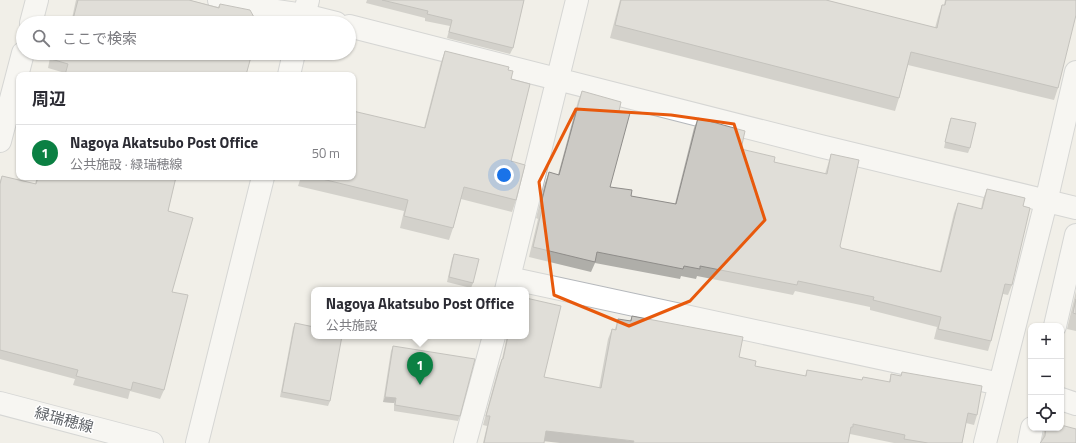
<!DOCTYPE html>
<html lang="ja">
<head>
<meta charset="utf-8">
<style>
  :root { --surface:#fff; --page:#f2f2f3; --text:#2b2b33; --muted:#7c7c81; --line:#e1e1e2; --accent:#0b8043 }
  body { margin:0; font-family:"Titillium Web","Noto Sans JP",sans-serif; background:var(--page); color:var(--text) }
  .controls { position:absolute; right:12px; bottom:12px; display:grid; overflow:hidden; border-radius:8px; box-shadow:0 1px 3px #0004 }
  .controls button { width:36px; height:36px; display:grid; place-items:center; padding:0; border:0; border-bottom:1px solid var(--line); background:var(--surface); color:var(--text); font:20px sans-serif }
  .you { position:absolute; left:504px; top:175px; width:14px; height:14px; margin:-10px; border:3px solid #fff; border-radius:50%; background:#1a73e8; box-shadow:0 0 0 6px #1a73e833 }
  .badge { display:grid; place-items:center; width:26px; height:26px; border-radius:50%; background:var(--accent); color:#fff; font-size:13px; font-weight:700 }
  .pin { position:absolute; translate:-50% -33px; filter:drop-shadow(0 1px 2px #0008) }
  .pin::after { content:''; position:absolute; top:21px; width:14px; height:12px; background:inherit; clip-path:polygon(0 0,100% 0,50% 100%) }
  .popup { position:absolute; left:311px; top:287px; width:218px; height:52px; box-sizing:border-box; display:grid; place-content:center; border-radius:8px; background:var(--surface); filter:drop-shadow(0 1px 3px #0005); font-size:13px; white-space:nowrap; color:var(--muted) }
  .popup b { font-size:15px; color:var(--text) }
  .popup::after { content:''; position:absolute; left:50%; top:100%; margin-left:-8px; border:8px solid transparent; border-top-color:var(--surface) }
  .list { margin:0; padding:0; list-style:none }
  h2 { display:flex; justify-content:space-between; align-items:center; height:52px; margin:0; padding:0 16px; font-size:17px }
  h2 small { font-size:13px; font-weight:400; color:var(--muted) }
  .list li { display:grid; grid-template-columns:26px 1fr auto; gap:12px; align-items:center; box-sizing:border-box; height:56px; padding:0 16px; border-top:1px solid var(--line) }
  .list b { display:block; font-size:15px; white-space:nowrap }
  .list p { margin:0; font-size:13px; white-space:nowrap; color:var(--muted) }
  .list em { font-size:13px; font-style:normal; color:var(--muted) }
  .icon { flex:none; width:22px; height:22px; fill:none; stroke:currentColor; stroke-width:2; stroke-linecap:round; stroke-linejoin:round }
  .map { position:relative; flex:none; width:1076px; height:443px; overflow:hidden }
  .search { position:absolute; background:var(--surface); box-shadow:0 1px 3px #0004; left:16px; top:16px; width:340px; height:44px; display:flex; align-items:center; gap:10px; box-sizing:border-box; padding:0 14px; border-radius:22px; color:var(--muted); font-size:15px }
  .panel { position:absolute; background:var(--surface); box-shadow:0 1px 3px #0004; left:16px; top:72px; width:340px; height:108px; border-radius:8px }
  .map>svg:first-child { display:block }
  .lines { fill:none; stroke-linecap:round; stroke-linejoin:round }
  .minor-casing { stroke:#b5b8bc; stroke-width:24 }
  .tertiary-casing { stroke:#b5b8bc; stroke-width:24 }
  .secondary-casing { stroke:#b6babf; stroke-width:24 }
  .minor { stroke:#fff; stroke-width:22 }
  .tertiary { stroke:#fff; stroke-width:22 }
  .secondary { stroke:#fff; stroke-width:22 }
  .wall { fill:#afaea9 }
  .shaded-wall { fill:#8f8d8a }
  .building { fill:#cccac5; stroke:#8f8d8a }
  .marked { fill:none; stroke:#e8590c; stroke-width:3; stroke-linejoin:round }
  .labels { text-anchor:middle; stroke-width:3; stroke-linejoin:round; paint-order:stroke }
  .street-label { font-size:15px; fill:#5f6368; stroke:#fff }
</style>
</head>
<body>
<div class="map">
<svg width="1076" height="443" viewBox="0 0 1076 443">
  <rect width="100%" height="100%" fill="#f1efe8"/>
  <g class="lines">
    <defs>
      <path id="minor" d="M219,0l17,5 68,10 32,8
        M31,23l6,-23
        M349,26l471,120 256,62
        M0,141l23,-88
        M509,278l491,106
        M506,290l71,-290
        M1055,326l21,-91
        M1061,399l15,5
        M465,443l29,-107
        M985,443l61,-241 30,-130
        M1029,443l3,-15"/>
      <path id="tertiary" d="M302,23l6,-23
        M289,75l5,-22
        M197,443l66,-266"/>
      <path id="secondary" d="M0,403l152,40"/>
    </defs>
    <!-- minor casing -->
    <use href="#minor" class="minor-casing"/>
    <!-- tertiary casing -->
    <use href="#tertiary" class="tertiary-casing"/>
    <!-- secondary casing -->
    <use href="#secondary" class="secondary-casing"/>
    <!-- minor -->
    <use href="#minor" class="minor"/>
    <!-- tertiary -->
    <use href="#tertiary" class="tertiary"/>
    <!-- secondary -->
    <use href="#secondary" class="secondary"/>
  </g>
  <!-- wall -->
  <path class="wall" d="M76,0h113l29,7 2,-3 36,19h-185z
    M367,0h157l-11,48 -3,6 -63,-16 3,-12 -25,-5v-3l-59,-15z
    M620,0h206l109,28 3,-11 4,-12h2l1,-5h131l-18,88 -4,12 -146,-35 -9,33 -4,13 -285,-73z
    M445,51l63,19 3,9v82l5,39 -4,12 -51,-13 -8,29 -4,12 -49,-12 4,-17 -106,-25 3,-9h52l71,-49 17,-66z
    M51,53h201l-6,22h-182l1,-2 -17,-5z
    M582,91l37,20 -9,76 21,9 44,8 19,-76 4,-10 43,31 33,13 51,12 6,-20 9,92 1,2 99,23 14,-58 4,-10 23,6 2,-10 4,-10 36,17 -11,79 -4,10 -5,-1 -12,47 -3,10 -54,-12 3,-12 -67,-17v-3l-75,-16 -2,4 -96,-19 -1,3 -15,-3 -1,3 -85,-16 -4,9 -62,-15 9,-38 -2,-1 9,-35 4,-11 9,3 20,-74z
    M951,118l19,30 -2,5 -24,-5 5,-25z
    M2,176l33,8 2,-7h139l-8,34 4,81 -8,98 -4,9 -30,-8 -2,8 -55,-14 2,-6 -75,-20v-178z
    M454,254l19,29 -2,5 -24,-6 5,-23z
    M1076,291v40l-9,-2z
    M632,316l107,41 16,9 50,10 2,-6 55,10 1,-3 26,5 2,-8 10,2 1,-4 75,43 -3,10 -8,-2 -4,20h-68l-44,-9 -1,3 -305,4v2h-61l4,-17 -4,-1 15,-56 4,-10 5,-23h19l18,41 55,11 9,-49 4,-10h3l3,-10 12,2z
    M295,323l35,78 -2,5 -48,-9 13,-69z
    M393,346l67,70 -2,5 -64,-10v-8l-11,-1 8,-51z
    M1045,428h16l-20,14z"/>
  <!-- shaded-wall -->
  <path class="shaded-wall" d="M385,397l11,1 -2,5 -11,-1z
    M546,431l88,10 -1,2h-73l-18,-2z"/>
  <!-- building -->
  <path class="building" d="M78,0h111l30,8 1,-4 30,6 5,9 1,4h-184z
    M382,0h142l-11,48 -64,-16 3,-12 -25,-6 1,-3z
    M621,0h205l111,28 5,-23h3l1,-5h130v15l-18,73 -147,-36 -12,46 -284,-73z
    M445,51l64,16 -1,3 5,1 -2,8 19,5 -19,77 14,4 -9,35 -52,-13 -11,41 -49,-12 4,-16 -94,-23h39v-66l72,17z
    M53,53h199l-6,22h-181l3,-11 -17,-5z
    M582,91l39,11 -2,9 11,2 -20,74 22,3 -1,6 45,8 22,-86 47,13 -4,18 34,8 -1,5 53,12 4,-20 28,6 -19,86 1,2 100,24 17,-69 24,6 5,-20 38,9 -2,8 7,2 -18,77 -7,-1 -14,57 -53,-12 3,-12 -68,-17 1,-3 -76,-16 -1,4 -97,-19v3l-16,-3 -1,3 -86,-17 -2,10 -62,-15 9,-38 -2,-1 9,-36 10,3z
    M951,118l25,5 -6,25 -25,-6z
    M2,176l34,8 2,-7h138l-8,34 25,7 -21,74 16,3 -24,95 -31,-8 -2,8 -55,-14 2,-6 -78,-20v-166z
    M454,254l25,5 -6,24 -24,-6z
    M526,298l35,8 -17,71 57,11 11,-59 4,1 2,-11 13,2 1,-5 111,21 -4,20 17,4 -1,5 51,10 1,-6 55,10 1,-3 27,5 1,-8 10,2 1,-4 80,14 -5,29 -9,-2 -6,30h-34l-24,-4 1,-4 -52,-11v3h-2l-3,16h-215l1,-2 -88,-10 -2,12h-60l6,-27h-4l16,-57h1l5,-23h18z
    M1076,299v15l-3,-1z
    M295,323l19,4v9h28l-12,65 -48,-9z
    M393,346l82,13 -15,57 -65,-11 1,-7 -11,-1z
    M1061,425l15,4v14h-36l1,-1 4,-6 1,-8h15z"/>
  <!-- marked area -->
  <path d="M0 0H1076V443H0ZM576,109l95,6 63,9 31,96 -75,81 -61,25 -75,-31 -15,-113z" fill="#f1efe8" fill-opacity=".55" fill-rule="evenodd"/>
  <path class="marked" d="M576,109l95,6 63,9 31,96 -75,81 -61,25 -75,-31 -15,-113z"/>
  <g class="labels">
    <!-- street labels -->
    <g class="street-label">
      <text transform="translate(64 420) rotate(15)" y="5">緑瑞穂線</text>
    </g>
  </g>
</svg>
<div class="controls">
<button>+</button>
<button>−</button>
<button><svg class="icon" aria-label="locate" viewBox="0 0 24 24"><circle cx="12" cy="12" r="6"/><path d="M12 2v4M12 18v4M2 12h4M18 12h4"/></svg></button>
</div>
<div class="you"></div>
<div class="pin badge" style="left:420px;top:385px">1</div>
<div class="popup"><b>Nagoya Akatsubo Post Office</b>公共施設</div>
<div class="search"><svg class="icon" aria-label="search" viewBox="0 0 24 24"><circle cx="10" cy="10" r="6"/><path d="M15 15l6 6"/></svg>ここで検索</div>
<section class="panel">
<h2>周辺<small></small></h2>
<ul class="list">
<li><span class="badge">1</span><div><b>Nagoya Akatsubo Post Office</b><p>公共施設 · 緑瑞穂線</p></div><em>50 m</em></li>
</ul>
</section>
</div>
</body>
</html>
